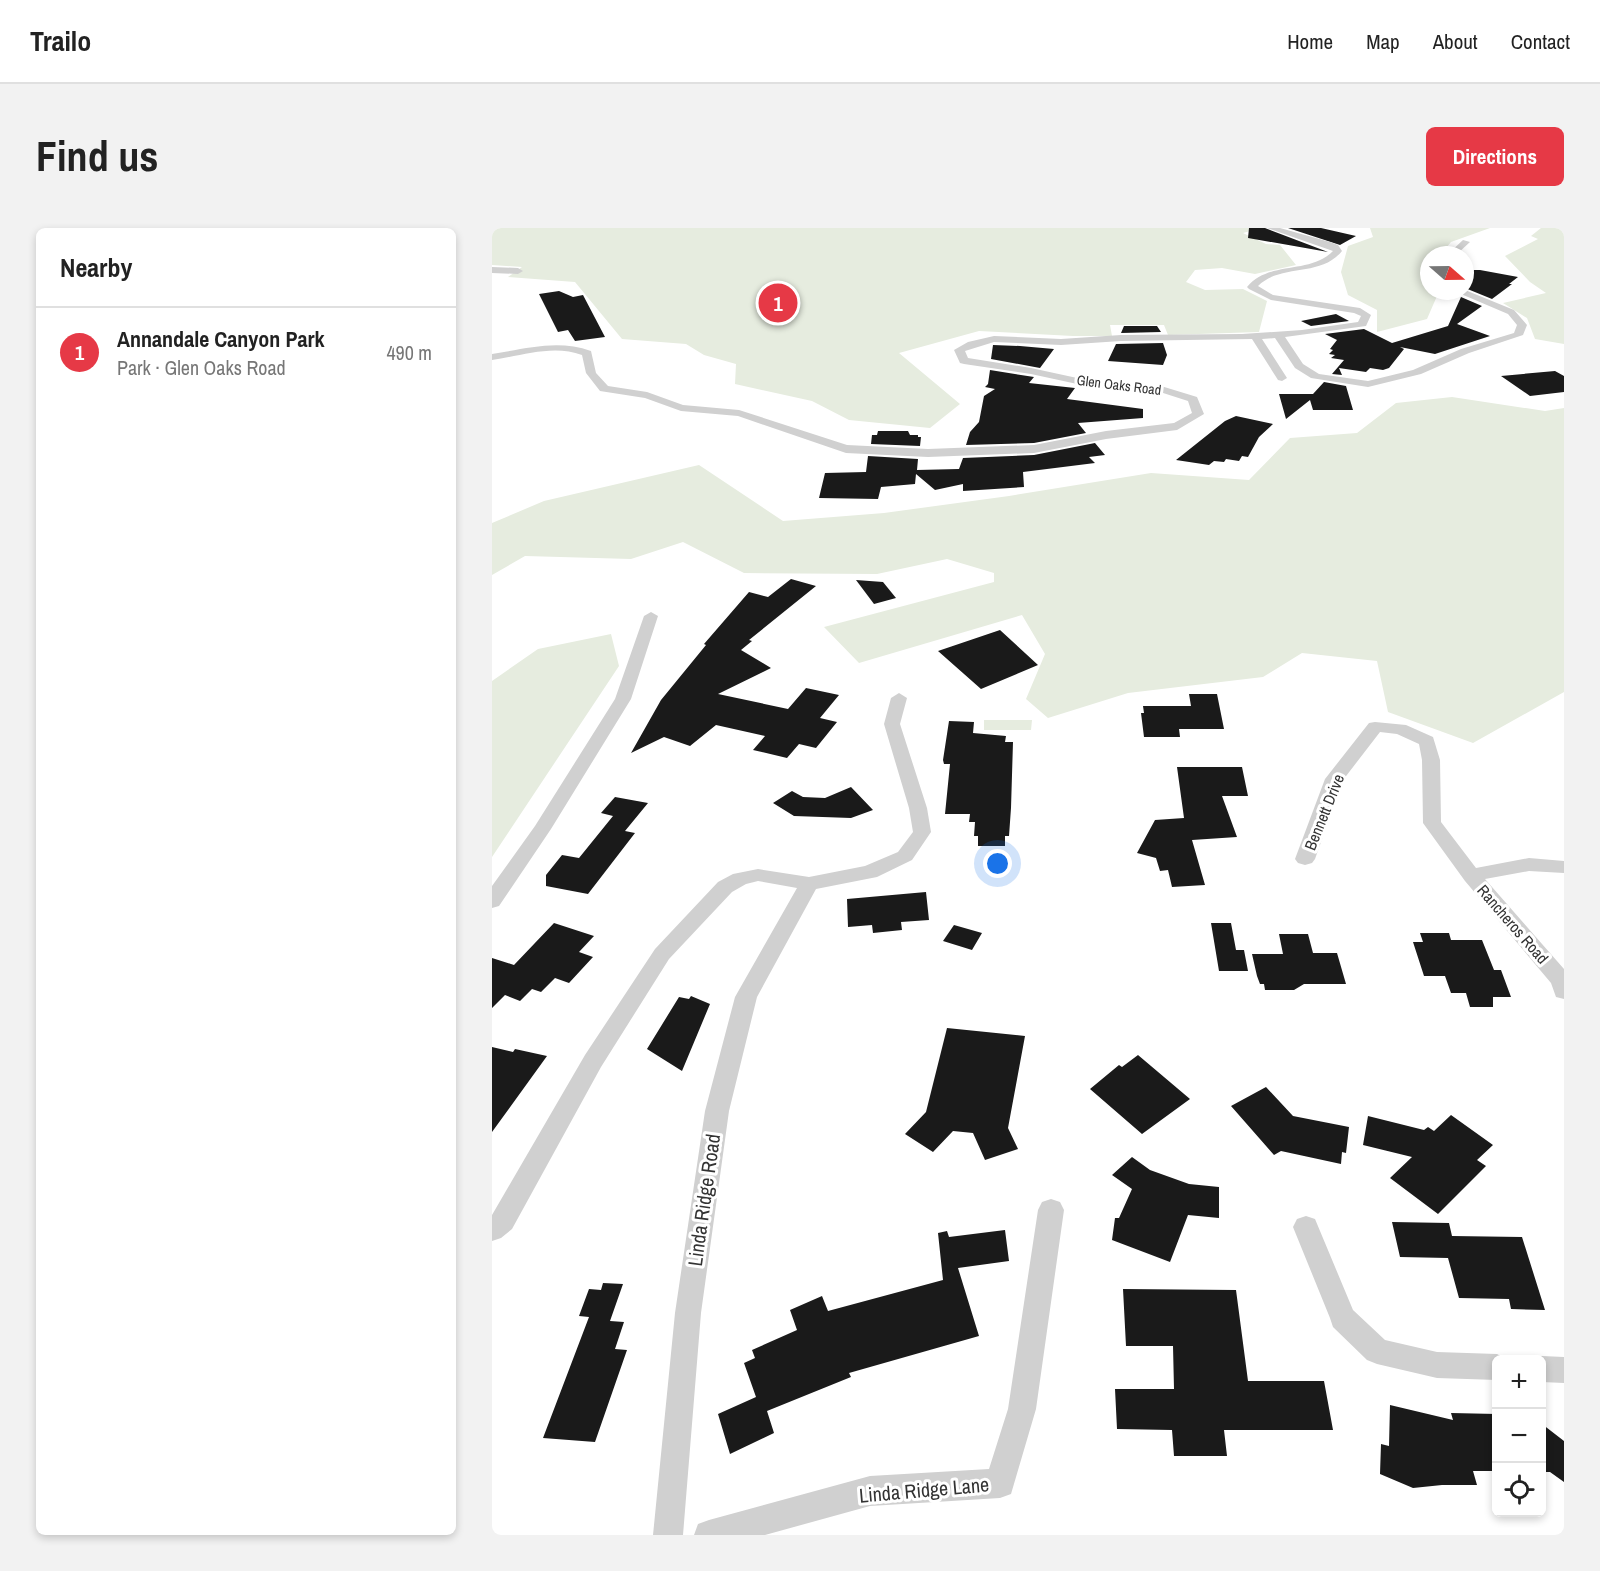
<!DOCTYPE html>
<html lang="en">
<head>
<meta charset="utf-8">
<style>
  :root { --surface:#fff; --page:#f2f2f2; --text:#222; --muted:#767676; --line:#e0e0e0; --accent:#e63946 }
  body { margin:0; font-family:"Archivo Narrow",sans-serif; background:var(--page); color:var(--text) }
  .controls { position:absolute; right:18px; bottom:18px; display:grid; overflow:hidden; border-radius:9px; box-shadow:0 3px 9px #0003 }
  .controls button { width:54px; height:54px; display:grid; place-items:center; padding:0; border:0; border-bottom:2px solid var(--line); background:var(--surface); color:var(--text); font:30px sans-serif }
  .compass { position:absolute; left:928px; top:18px; width:54px; height:54px; border-radius:50%; background:var(--surface); box-shadow:0 3px 9px #0003; rotate:110deg }
  .you { position:absolute; left:506px; top:636px; width:21px; height:21px; margin:-15px; border:4px solid #fff; border-radius:50%; background:#1a73e8; box-shadow:0 0 0 9px #1a73e833 }
  .badge { display:grid; place-items:center; width:39px; height:39px; border-radius:50%; background:var(--accent); color:#fff; font-size:20px; font-weight:700 }
  .pin { position:absolute; translate:-50% -50%; border:3px solid #fff; box-shadow:0 2px 6px #0006 }
  .list { margin:0; padding:0; list-style:none }
  h2 { display:flex; justify-content:space-between; align-items:center; height:78px; margin:0; padding:0 24px; font-size:26px }
  h2 small { font-size:20px; font-weight:400; color:var(--muted) }
  .list li { display:grid; grid-template-columns:39px 1fr auto; gap:18px; align-items:center; box-sizing:border-box; height:90px; padding:0 24px; border-top:2px solid var(--line) }
  .list b { display:block; font-size:22px; white-space:nowrap }
  .list p { margin:0; font-size:20px; white-space:nowrap; color:var(--muted) }
  .list em { font-size:20px; font-style:normal; color:var(--muted) }
  .icon { flex:none; width:33px; height:33px; fill:none; stroke:currentColor; stroke-width:2; stroke-linecap:round; stroke-linejoin:round }
  .map { position:relative; flex:none; width:1072px; height:1307px; overflow:hidden; border-radius:9px }
  header { display:flex; align-items:center; gap:36px; box-sizing:border-box; height:84px; padding:0 30px; background:var(--surface); border-bottom:2px solid var(--line) }
  header strong { font-size:28px }
  nav { display:flex; gap:33px; margin-inline-start:auto; font-size:21px }
  .intro { display:flex; align-items:center; justify-content:space-between; box-sizing:border-box; height:144px; padding:0 36px }
  h1 { margin:0; font-size:42px }
  .button { padding:15px 27px; border-radius:9px; background:var(--accent); color:#fff; font-size:21px; font-weight:700 }
  main { display:flex; gap:36px; padding:0 36px }
  aside { flex:1; background:var(--surface); border-radius:9px; box-shadow:0 3px 9px #0003 }
  .map>svg:first-child { display:block }
  .green { fill:#e6ecdf }
  .building { fill:#1a1a1a }
  .lines { fill:none; stroke-linecap:round; stroke-linejoin:round }
  .minor { fill:#d0d0d0; fill-rule:evenodd }
  .labels { text-anchor:middle; stroke-width:6; stroke-linejoin:round; paint-order:stroke }
  .far-street-label { font-size:14px; fill:#333; stroke:#fff }
  .street-label { font-size:16px; fill:#333; stroke:#fff }
  .near-street-label { font-size:20px; fill:#333; stroke:#fff }
</style>
</head>
<body>
<header>
<strong>Trailo</strong>
<nav><a>Home</a><a>Map</a><a>About</a><a>Contact</a></nav>
</header>
<div class="intro"><h1>Find us</h1><a class="button">Directions</a></div>
<main>
<aside>
<h2>Nearby<small></small></h2>
<ul class="list">
<li><span class="badge">1</span><div><b>Annandale Canyon Park</b><p>Park · Glen Oaks Road</p></div><em>490 m</em></li>
</ul>
</aside>
<div class="map">
<svg width="1072" height="1307" viewBox="0 0 1072 1307">
  <rect width="100%" height="100%" fill="#fff"/>
  <!-- green -->
  <path class="green" d="M0,0h758l4,2 -11,3 23,11 14,1 16,20 -41,9 -33,-6 -27,2 -9,12 19,8 38,-1 24,12 -8,31 -91,3 -4,-10h-54l2,11h-39l-94,-5 -80,22 61,51 -30,24 -81,-8 -37,-19 -77,-17 1,-20 -32,-9 -18,-11 -64,-5 -47,-57 -67,-5 14,-10 -30,-2z
    M878,0h120l-39,14 -11,13h-11v13l-7,8 7,9v6h4l4,5 -10,23 -50,13v-22l-29,-15 -7,-23 7,-26 25,-9z
    M1049,0h23v116l-29,-5 -8,-21 -24,-15 43,-10 -16,-11 -25,-26 33,-17 -7,-3z
    M960,169l93,14 19,-3v284l-91,51 -85,-31 -11,-51 -75,-8 -39,24 -135,16 -80,25 -22,-19 19,-45 -23,-39 -163,48 -35,-36 170,-45v-9l-47,-14 -70,15 -133,-1 -61,-31 -52,17 -106,-3 -33,19v-52l52,-22 155,-36 84,56 101,-8 125,-17 142,-23 98,7 41,-42 67,-5 39,-30z
    M119,406l8,32 -127,191v-176l46,-32z
    M492,492h48l-1,10h-47z"/>
  <!-- building -->
  <path class="building" d="M757,0h16l63,24 -80,-14z
    M796,0h33l35,8 -16,9z
    M982,42h6l38,7 -9,7h3l-20,15 -27,-11z
    M67,63l14,6 10,-2 22,42 -30,4 -7,-11 -10,2 -19,-38z
    M969,69l21,9 -25,18 33,12 -55,18 -35,-7 4,2 -15,19 -6,2 -13,-2 -4,4 -27,-4 3,7 -10,-1 12,-14 -13,-2 4,-3 -6,-1 4,-4 -3,-1 7,-9 -12,-6 39,-5 28,14 56,-17z
    M844,86l13,7 -38,5 -10,-5z
    M632,98h33l4,6 -40,1z
    M671,115l4,12 -4,10 -55,-4 8,-17z
    M501,117l27,1 34,3 -14,19 -49,-9z
    M498,142l44,7 -5,6 46,5 -8,11 76,10v9l-65,5 8,10 -52,10 -68,2 4,-13 9,-10 5,-26 11,-7 -10,-2 3,-3z
    M1063,143l9,5v16l-34,4 -29,-20z
    M832,154l22,4 7,24h-40l-3,-10 -24,19 -7,-25h34z
    M744,188l37,8 -14,13 -11,20 -6,-1 -3,5 -13,-2 -2,3 -10,-1 -5,4 -33,-5 49,-39z
    M386,203h30l2,4h8v2h3l-1,9 -49,-2 1,-9h5z
    M603,215l10,12 -16,2 6,6 -72,9 1,15 -61,4v-7l-28,6 -19,-16 -1,10 -34,3 -3,12 -59,-1 6,-25 41,-1 2,-16 50,3 -1,11 42,-1 4,-11 71,-3z
    M299,351l25,7 -67,54 3,1 -11,9 30,18 -53,26 70,15 18,-21 33,7 -19,23 17,4 -21,26 -17,-4 -12,14 -34,-8 12,-14 -49,-11 -26,21 -26,-9 -33,16 30,-53 45,-55 -2,-1 45,-52 19,5z
    M364,352l27,2 13,16 -22,6z
    M508,402l38,35 -57,24 -43,-38z
    M697,466h28l7,35h-45l1,8h-36l-3,-24h3l-1,-7h48z
    M457,493l25,1 -1,11 33,3 -1,6h8l-2,66 -2,28h-4v10h-27v-10h-4l1,-14h-6l1,-8h-25l5,-50h-6l-1,-4z
    M685,539h65l6,29h-26l15,41 -45,3 13,45 -33,2 -4,-17 -8,1 -4,-13 -19,-5 18,-33 29,-2z
    M359,559l22,23 -22,8 -57,-2 -21,-13 19,-12 11,6 22,1z
    M123,569l33,6 -23,28 10,2 -47,61 -42,-8v-11l16,-20 17,3 34,-42 -12,-3z
    M434,664l3,28 -28,2 1,8 -29,3 -1,-8 -24,2 -1,-28z
    M62,695l40,13 -15,16 14,5 -24,26 -14,-5 -14,14 -9,-3 -12,12 -15,-6 -13,13v-50l22,7z
    M719,695h20l5,27h8l4,21h-29z
    M462,697l28,8 -10,17 -29,-9z
    M928,705h29l2,7h31l12,30h7l10,27h-18v10h-23l-4,-14h-15l-6,-17h-21l-11,-34h10z
    M787,706h29l5,19h24l9,31h-42l-10,6h-29l-1,-6h-4l-3,-8 -5,-22h31z
    M199,768l19,8 -28,67 -35,-22 32,-52 10,2z
    M455,800l78,8 -17,92 10,21 -33,11 -12,-27 -20,-2 -20,21 -28,-18 21,-22z
    M0,819l21,5 2,-3 32,7 -55,76z
    M646,827l52,44 -48,35 -52,-45 29,-24 3,2z
    M774,859l27,29 56,11 -3,26 -4,-1 -1,12 -60,-13 -7,4 -43,-49z
    M959,887l42,30 -16,15 9,6 -48,48 -48,-36 22,-21 -49,-12 5,-29 56,14 4,-3 6,4z
    M640,929l18,13 39,14 30,3v31l-31,-3 -18,47 -58,-22 3,-22h4l13,-29 -20,-14z
    M900,994l57,1 3,13 70,1 23,73 -34,-1 -2,-10 -50,-1 -11,-40 -48,-1z
    M513,1002l4,31 -51,7 21,68 -130,37 2,4 -84,34 7,22 -44,21 -12,-40 38,-17 -12,-34 11,-5 -3,-8 45,-20 -7,-20 32,-14 6,15 115,-31 -5,-47 9,-2 2,6z
    M111,1055l20,1 -13,37 14,1 -9,27 12,1 -32,92 -52,-4 46,-121 -10,-1 10,-27 12,1z
    M631,1061l113,1 12,91h76l9,49h-109l3,26h-53l-2,-26 -55,-1 -2,-40h59l-1,-43h-47z
    M898,1177l63,15 -2,-7 46,1v57h-24l4,14h-35l-29,3 -33,-14 1,-30 8,2z
    M1050,1196l22,17v41l-14,-10h-8z"/>
  <g class="lines">
    <!-- minor -->
    <path class="minor" d="M775,0h13l50,14 8,3 4,6c-22,27 -61,12 -84,35l15,9 87,13 11,7 -5,11 -81,11 18,27 16,10 49,7 45,-11 48,-21 53,-16 3,-8 -9,-11 -54,-23 11,-1 49,20 13,15 -4,10 -54,18 -48,21 -53,13 -57,-9 -16,-10 -20,-30 -13,1 25,39 -5,3 -4,-1 -26,-41 -131,2 -60,4 -67,-3 -29,9 3,7 63,10 60,13 70,5 36,11 7,17 -27,16 -71,9 -72,14 -106,4 -82,-4 -108,-37 -57,-5 -36,-13 -45,-7 -14,-18 -4,-18c-29,-11 -61,1 -90,5v-6c34,-5 65,-15 99,-3l5,22 12,13 39,6 36,13 56,5 108,35 81,4 106,-4 72,-14 68,-8 18,-10 -4,-12 -28,-9 -69,-5 -60,-13 -67,-10 -4,-1 -6,-13 14,-8 26,-6 67,3 60,-4 121,-1 60,-4 56,-8 3,-6 -7,-3 -83,-13 -22,-11 -2,-2c23,-27 62,-12 86,-36z
      M971,12l7,2 -14,13h-9z
      M0,39l26,1 5,3 -5,3 -26,-1z
      M159,384l7,4 -27,83 -80,130 -52,77 -7,2v-22l43,-60 80,-127 29,-83z
      M407,465l8,5 -7,26 27,84 4,24 -19,28 -35,17 -61,12 -59,108 -28,114 -28,202 -18,222h-30l22,-222 30,-202 30,-114 62,-109 -39,-7 -12,3 -14,8 -63,67 -68,108 -89,162 -11,9 -9,3v-26l93,-160 70,-106 63,-67 15,-8 25,-5 51,8 56,-11 33,-14 15,-20 -4,-24 -25,-84 7,-26z
      M883,494l31,3 27,12 7,23 1,62 35,46 53,-10 35,3v12l-35,-2 -44,8 79,90v30l-8,-2 -5,-14 -86,-102 -42,-58 -1,-63 -3,-16 -22,-10 -17,-2 -37,48 -28,79 -3,4 -7,2 -7,-2 -3,-4 30,-80 44,-56z
      M559,971l9,3 4,8 -28,199 -25,85 -11,4 -130,8 -105,29h-71l4,-11 11,-4 161,-44 119,-7 19,-60 30,-199 4,-8z
      M814,988l9,3 38,91 32,30 52,12 60,2 11,6h-11v20l-60,-2 -60,-14 -10,-4 -34,-33 -3,-9 -37,-91 4,-8z
      M1050,1128l22,1v26l-22,-1v-22h-10z"/>
  </g>
  <g class="labels">
    <!-- far-street labels -->
    <g class="far-street-label">
      <text transform="translate(627 157) rotate(7)" y="5">Glen Oaks Road</text>
    </g>
    <!-- street labels -->
    <g class="street-label">
      <text transform="translate(832 584) rotate(-68)" y="6">Bennett Drive</text>
      <text transform="translate(1021 696) rotate(49)" y="6">Rancheros Road</text>
    </g>
    <!-- near-street labels -->
    <g class="near-street-label">
      <text transform="translate(212 972) rotate(-82)" y="7">Linda Ridge Road</text>
      <text transform="translate(432 1262) rotate(-5)" y="7">Linda Ridge Lane</text>
    </g>
  </g>
</svg>
<div class="controls">
<button>+</button>
<button>−</button>
<button><svg class="icon" aria-label="locate" viewBox="0 0 24 24"><circle cx="12" cy="12" r="6"/><path d="M12 2v4M12 18v4M2 12h4M18 12h4"/></svg></button>
</div>
<svg class="compass" viewBox="-18 -18 36 36"><path d="M0-13l5 13h-10z" fill="#e53935"/><path d="M0 13l5-13h-10z" fill="#767676"/></svg>
<div class="you"></div>
<div class="pin badge" style="left:286px;top:75px">1</div>
</div>
</main>
</body>
</html>
